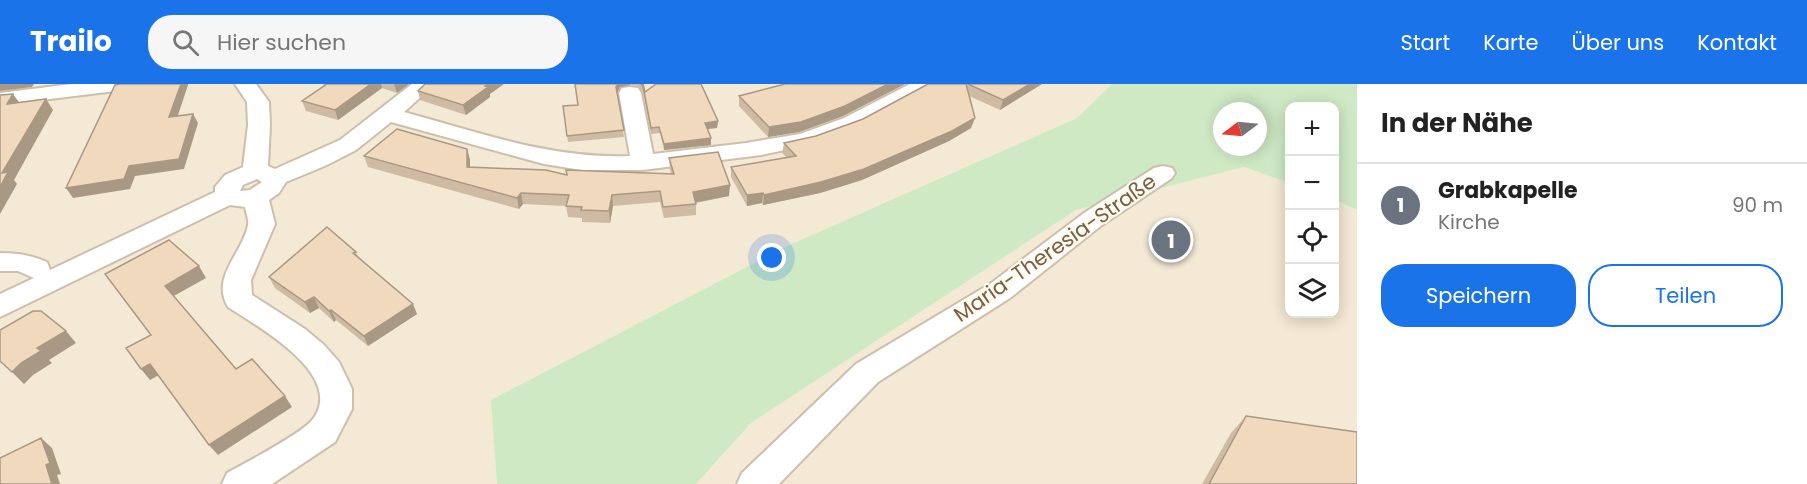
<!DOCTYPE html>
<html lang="de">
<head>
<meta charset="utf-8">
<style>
  :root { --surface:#fff; --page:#f6f6f6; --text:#222; --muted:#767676; --line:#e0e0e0; --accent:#1a73e8 }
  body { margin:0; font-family:Poppins,sans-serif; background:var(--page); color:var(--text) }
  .controls { position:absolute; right:18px; top:18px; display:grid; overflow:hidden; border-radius:12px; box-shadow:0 3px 15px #0003 }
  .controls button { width:54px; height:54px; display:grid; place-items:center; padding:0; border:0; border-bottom:2px solid var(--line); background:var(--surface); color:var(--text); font:30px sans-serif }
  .compass { position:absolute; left:1213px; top:18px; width:54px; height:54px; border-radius:50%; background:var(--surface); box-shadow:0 3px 15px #0003; rotate:254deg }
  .you { position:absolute; left:772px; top:174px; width:21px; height:21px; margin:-15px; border:4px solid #fff; border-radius:50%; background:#1a73e8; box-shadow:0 0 0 9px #1a73e833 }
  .badge { display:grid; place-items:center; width:39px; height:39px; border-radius:50%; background:var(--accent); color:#fff; font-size:20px; font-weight:700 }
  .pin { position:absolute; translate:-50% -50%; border:3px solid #fff; box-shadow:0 2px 6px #0006 }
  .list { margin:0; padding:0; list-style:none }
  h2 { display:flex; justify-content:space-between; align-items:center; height:78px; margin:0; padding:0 24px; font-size:26px }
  h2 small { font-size:20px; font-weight:400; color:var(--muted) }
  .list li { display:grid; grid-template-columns:39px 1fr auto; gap:18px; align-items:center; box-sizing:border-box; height:84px; padding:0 24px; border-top:2px solid var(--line) }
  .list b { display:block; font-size:22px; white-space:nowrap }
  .list p { margin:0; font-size:20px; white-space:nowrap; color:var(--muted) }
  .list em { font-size:20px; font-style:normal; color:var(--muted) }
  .actions { display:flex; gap:12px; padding:18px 24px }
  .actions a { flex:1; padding:14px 0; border:2px solid var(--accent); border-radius:24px; text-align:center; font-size:21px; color:var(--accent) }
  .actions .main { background:var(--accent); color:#fff }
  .icon { flex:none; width:33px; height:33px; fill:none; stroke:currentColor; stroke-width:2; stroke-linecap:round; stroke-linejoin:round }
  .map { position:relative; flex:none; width:1357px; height:400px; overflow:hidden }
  header { display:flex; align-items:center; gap:36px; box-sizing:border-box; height:84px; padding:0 30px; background:var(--accent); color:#fff }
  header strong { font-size:28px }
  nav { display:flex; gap:33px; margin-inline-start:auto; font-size:21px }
  .search { width:420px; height:54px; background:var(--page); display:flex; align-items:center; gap:15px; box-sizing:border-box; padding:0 21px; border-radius:24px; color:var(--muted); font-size:22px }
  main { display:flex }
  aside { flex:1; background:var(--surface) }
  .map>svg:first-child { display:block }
  .residential { fill:#f3e9d4 }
  .green { fill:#cee9c4; fill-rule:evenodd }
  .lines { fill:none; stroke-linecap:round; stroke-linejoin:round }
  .street-casing { stroke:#cdbfac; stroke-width:4 }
  .street { fill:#fff; fill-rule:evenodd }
  .wall { fill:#cfbba3 }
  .shaded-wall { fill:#a99884 }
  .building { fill:#f1d9bd; stroke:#a99884; stroke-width:1.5 }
  .labels { text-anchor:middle; stroke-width:4.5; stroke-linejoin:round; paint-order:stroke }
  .street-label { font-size:21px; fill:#755f4b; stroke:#fffaeb }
</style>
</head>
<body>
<header>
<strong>Trailo</strong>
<div class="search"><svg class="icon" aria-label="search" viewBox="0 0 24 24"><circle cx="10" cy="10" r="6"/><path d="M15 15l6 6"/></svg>Hier suchen</div>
<nav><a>Start</a><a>Karte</a><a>Über uns</a><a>Kontakt</a></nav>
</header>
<main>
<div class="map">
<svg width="1357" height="400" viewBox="0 0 1357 400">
  <rect width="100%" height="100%" fill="#fcf6e5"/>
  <!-- residential -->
  <path class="residential" d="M0,0h1112l-35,34 -290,128 -295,154 5,84h-497z
    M1244,83l45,16 1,131h44l1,-114 22,10v274h-661l55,-61 325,-213z"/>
  <!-- green -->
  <path class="green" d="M1112,0h245v126l-22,-10 -1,-94h-44l-1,77 -45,-16 -168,43 -325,213 -55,61h-199l-6,-84 296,-154 290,-128zM1222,27h36v36h-36z"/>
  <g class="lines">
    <defs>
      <path id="street" d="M72,0h62l-3,4 -7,2 -124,15v-12z
        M235,0h21l13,18 1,23 -2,41 7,3 65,-29 72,-56h23l-31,28c74,20 147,47 226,44l-11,-63 3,-5 8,-1 8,1 3,5 12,61 93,-11 54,-9 44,-16 66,-34h25l-3,4 -72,39 -46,17 -53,11 -118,15h-61l-38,-6 -153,-42 -35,28 -29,15 -41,17 -7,11 -10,7 6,24 -24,56 1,15 53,34 19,16 15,17 13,27v20l-17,33 -63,42h-50l5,-11c18,-10 76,-40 86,-54 33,-44 -56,-93 -85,-112 -18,-30 15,-54 20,-82 1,-5 -2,-13 -3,-18l-15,-2 -230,112v-23l34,-16 -16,-7h-18v-18c18,0 30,2 47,9l3,8 165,-78v-5l10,-12 18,-8 5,-42 -1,-23zM257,95l5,3 -12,8 -10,1 3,-6z
        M1163,82l9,2 3,5 -3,5 -70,47 -92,73 -132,84 -99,102h-42l5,-11 114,-109 134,-80 94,-71 70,-45z"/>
    </defs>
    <!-- street casing -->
    <use href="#street" class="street-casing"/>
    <!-- street -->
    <use href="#street" class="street"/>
  </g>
  <!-- wall -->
  <path class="wall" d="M323,0h86l-12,9 -15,-5 -44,32 -32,-9 -4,-10 22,-14z
    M575,0h68l2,8 73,29 -1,7 -9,1 3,16 -47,5 -4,-17 -9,1 -8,-42 -5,-6 -8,-1 -10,2 -3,5 7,45 -56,5 -5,-36 15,-1z
    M785,0h120l-62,32 -44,16 -31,5 -29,-31v-10z
    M928,0h114l-42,26 -31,-14 2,32 -22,13 -87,39 -42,13 -57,12 -1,-2 -15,3 -16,-29v-10l55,-10 -4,-4 2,-10 32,-7 47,-17z
    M418,7l72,3v3l-24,18 -46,-15z
    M467,65l3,11v7l97,8 104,-1 -1,-5 -1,-11 60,38 -33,7v12l-32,3 -4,-16 -47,4 -3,17 -28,-1v-4l-14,-1 -2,-11 -43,-2 -4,5 -151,-42 -4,-11z
    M356,168l3,6 58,56 -49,32 -32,-26 -2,2 -15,-14 -9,5 -35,-25 -6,-11z
    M1246,332l111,68h-155l29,-51z"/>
  <!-- shaded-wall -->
  <path class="shaded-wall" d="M0,0h34l-2,3 -32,4z
    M181,0h7v1l-14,42 -5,-10z
    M371,0h10l1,4 -44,32 -3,-10z
    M394,0h15l-12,9z
    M488,0h16l-14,10v3l-24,18 -3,-10z
    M618,0h12v1l-10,2 -3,6 -1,-6z
    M888,0h17l-62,32 -44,16 -31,5 1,-10z
    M1030,0h12l-42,26 3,-10z
    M13,10l8,11 -14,-1z
    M46,15l7,11 -39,70 3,4 -17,30v-27l2,-14z
    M193,30l5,9 -14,46 -49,7 -5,13 -57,9 -7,-10 63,-22z
    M975,34l-4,10 -22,13 -87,39 -42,13 -57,12 1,-10z
    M718,37l-1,7 -12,1v-6z
    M711,54v7l-47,5v-6z
    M467,65l3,11v18l-3,-11z
    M730,101l-1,11 -36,7v-11z
    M521,109l2,11 -4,5 -2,-11z
    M763,109l-1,10 -15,3v-11z
    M612,111l1,11 -3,17 -1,-12z
    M199,182l7,12 -34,19 -7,-11z
    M314,213l5,11 -9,5 -5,-11z
    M413,220l4,10 -49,32 -4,-10z
    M331,226l5,10 -2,2 -5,-11z
    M66,247l10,12 -27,17 3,3 -19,12 -9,9 -12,-12 25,-24z
    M150,280l9,11 -9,5 -9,-11z
    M285,312l7,11 -74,48 -9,-10z
    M41,354l11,10 9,26 -4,1 3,9h-8l-6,-19z"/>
  <!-- building -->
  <path class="building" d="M120,0h61l-12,33 24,-3 -14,45 -50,7 -5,13 -58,9 49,-103z
    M326,0h45l-36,26 -33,-9 25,-17z
    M425,0h63l-3,2 3,1 -25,18 -45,-14z
    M575,0h43l-2,3 8,43 -57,6 -4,-30 15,-1z
    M641,0h2l2,8 11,-8h45l17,37 -13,2 6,15 -47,6 -5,-17 -8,1 -8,-42z
    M785,0h103l-43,22 -44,16 -32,5 -30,-31z
    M928,0h38l9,34 -23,13 -88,38 -43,13 -57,13 -1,-2 -16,2 -16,-28 65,-11 -12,-13 32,-7 47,-17z
    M968,0h62l-27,16z
    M13,10l-6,10 39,-5 -44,74 6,-1 -8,15v-92z
    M397,45l70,20v18l79,3 21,5 -1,-5 108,4 -5,-16 49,-6 12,33 -37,7 3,12 -33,3 -3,-16 -48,4 -3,16 -28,-1 1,-3 -16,-1 3,-11 -48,-2 -4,5 -153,-42z
    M327,143l29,25 -3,1 60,51 -49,32 -33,-26 -2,1 -15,-14 -9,5 -36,-25z
    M169,156l30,26 -34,20 71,83 16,-10 33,37 -76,49 -59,-81 -9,5 -15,-21 25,-13 -46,-61z
    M33,227h8l25,20 -29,17 4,3 -20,12 -9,9 -12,-11v-31z
    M1246,332l111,16v52h-148z
    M41,354l9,25 -4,2 6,19h-52v-26z"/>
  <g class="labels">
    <!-- street labels -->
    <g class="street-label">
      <text transform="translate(1055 164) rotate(-35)" y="7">Maria-Theresia-Straße</text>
    </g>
  </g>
</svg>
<div class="controls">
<button>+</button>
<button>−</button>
<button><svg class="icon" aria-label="locate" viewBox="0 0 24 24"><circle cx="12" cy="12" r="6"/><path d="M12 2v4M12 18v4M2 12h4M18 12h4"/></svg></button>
<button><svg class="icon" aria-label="layers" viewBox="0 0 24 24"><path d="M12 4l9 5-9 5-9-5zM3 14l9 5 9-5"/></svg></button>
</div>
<svg class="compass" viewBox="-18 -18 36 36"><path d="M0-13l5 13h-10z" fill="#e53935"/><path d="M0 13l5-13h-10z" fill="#767676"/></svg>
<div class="you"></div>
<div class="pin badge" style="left:1171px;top:156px;background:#6b7280">1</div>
</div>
<aside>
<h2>In der Nähe<small></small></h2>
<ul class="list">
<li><span class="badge" style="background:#6b7280">1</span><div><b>Grabkapelle</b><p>Kirche</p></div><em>90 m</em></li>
</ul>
<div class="actions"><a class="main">Speichern</a><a>Teilen</a></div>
</aside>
</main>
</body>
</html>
